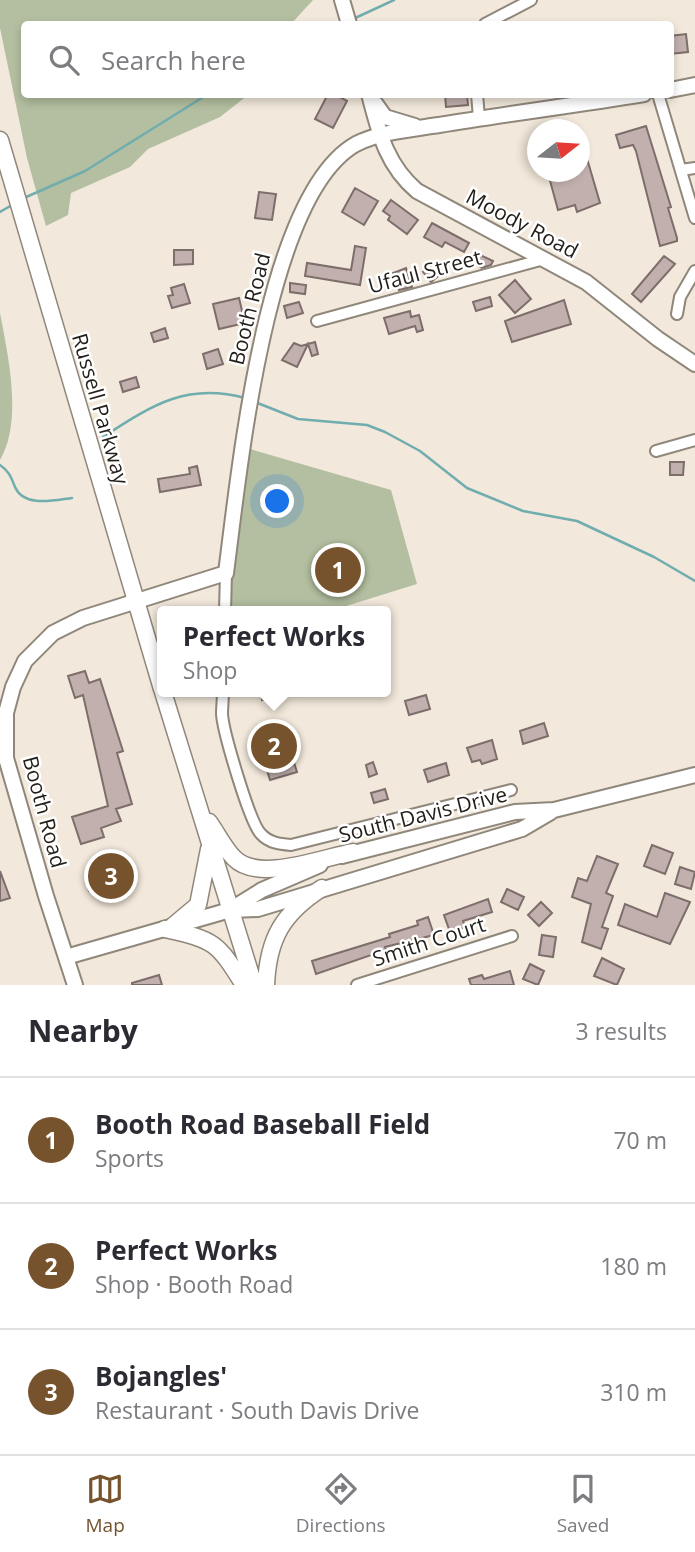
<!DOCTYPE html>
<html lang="en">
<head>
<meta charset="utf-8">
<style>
  :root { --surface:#fff; --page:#f2f2f3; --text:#2b2b33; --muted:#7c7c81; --line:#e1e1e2; --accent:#76532c }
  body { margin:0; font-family:"Open Sans",sans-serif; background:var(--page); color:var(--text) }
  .compass { position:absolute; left:527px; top:119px; width:63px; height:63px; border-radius:50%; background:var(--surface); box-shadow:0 4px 10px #0003; rotate:73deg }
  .you { position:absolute; left:278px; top:502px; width:24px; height:24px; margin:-18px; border:5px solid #fff; border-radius:50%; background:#1a73e8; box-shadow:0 0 0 10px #1a73e833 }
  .badge { display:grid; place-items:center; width:46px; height:46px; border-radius:50%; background:var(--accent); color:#fff; font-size:23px; font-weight:700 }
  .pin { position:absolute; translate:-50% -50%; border:4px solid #fff; box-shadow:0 2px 7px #0006 }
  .popup { position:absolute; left:157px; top:606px; width:234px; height:91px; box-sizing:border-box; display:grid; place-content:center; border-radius:7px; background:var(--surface); filter:drop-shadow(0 2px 5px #0005); font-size:23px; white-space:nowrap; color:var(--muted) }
  .popup b { font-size:26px; color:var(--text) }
  .popup::after { content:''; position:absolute; left:50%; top:100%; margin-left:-14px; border:14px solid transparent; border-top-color:var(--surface) }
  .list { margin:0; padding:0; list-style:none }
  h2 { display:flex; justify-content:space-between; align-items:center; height:91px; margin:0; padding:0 28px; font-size:30px }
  h2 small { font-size:23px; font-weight:400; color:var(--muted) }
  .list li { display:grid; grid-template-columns:46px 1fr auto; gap:21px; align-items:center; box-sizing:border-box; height:126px; padding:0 28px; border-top:2px solid var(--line) }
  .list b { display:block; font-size:26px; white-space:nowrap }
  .list p { margin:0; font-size:23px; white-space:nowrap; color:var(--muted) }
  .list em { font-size:23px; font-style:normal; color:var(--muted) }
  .icon { flex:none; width:38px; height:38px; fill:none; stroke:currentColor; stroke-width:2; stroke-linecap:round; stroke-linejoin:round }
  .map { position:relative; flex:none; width:695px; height:985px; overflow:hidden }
  .search { position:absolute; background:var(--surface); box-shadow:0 4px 10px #0003; left:21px; right:21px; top:21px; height:77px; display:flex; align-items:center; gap:18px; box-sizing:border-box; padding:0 24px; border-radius:7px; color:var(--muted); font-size:26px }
  .sheet { height:469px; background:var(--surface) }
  nav { display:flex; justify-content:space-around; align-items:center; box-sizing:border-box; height:98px; border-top:2px solid var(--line); background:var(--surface); font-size:19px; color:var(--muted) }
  nav a { display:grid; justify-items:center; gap:4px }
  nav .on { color:var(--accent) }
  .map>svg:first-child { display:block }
  .green { fill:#b3bfa0 }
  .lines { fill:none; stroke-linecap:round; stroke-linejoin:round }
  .stream { stroke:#70adaf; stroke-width:2.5 }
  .building { fill:#c1b0ae; stroke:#7d6d6b; stroke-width:2 }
  .street-casing { stroke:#90877b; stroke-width:14 }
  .secondary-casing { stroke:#90877b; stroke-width:18 }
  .primary-casing { stroke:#90877b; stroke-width:19 }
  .street { stroke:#fff; stroke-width:10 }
  .secondary { stroke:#fff; stroke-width:14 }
  .primary { stroke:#fff; stroke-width:16 }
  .labels { text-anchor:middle; stroke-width:5; stroke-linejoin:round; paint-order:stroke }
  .street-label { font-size:21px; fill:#221e19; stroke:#fff }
</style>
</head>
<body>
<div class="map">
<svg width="695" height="985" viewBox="0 0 695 985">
  <rect width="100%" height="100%" fill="#f2e8db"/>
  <!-- green -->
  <path class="green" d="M0,0h313l-22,24h-267v70l224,1 -28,22 -72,32 -18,18 -59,26 -3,22 -22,11 -19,-68 -27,-130z
    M0,313c8,43 23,107 0,147z
    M243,447l148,43 26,94 -87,27h-105z"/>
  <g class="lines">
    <!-- stream -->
    <path class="stream" d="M353,19l41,-19
      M24,198l61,-27 123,-77
      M0,212l12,-7
      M255,402l43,17 69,6 18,7 35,19 47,37 56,23 54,10 77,36 41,24
      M103,437c48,-31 83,-55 142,-39
      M0,465c9,6 11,12 15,22 9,21 40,13 57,11"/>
  </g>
  <!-- building -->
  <path class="building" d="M686,34l2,18 -18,2v-18z
    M328,94h13l-1,3 7,4 -14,27 -18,-9z
    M445,94h22l1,11 -22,2z
    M646,126l25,81 -3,1 9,30v3l-17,5 -24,-95 -3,-6 -13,3 -4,-13z
    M581,138l19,65 -23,9 -2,-7 -17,5 -9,-33 6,-2 -1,-3h25z
    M355,188l23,13 -14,24 -22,-13z
    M259,192l17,2 -4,26 -17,-2z
    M391,200l27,20 -11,14 -19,-14 2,-4 -7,-5z
    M432,223l37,20 -5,9 -19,-10 -3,5 -18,-10z
    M355,246l11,2 -6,37 -55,-9 2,-13 44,7z
    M174,250h19v14l-19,1z
    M476,253l17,8 -2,4 -9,3 -11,-6z
    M664,256l11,8 -34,38 -9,-8z
    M430,266l8,10 -7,6 -8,-10z
    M406,268l6,19 -13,3 -6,-17z
    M515,280l16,19 -16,14 -16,-18z
    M290,283l16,2 -1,9 -15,-2z
    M184,284l6,19 -18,5 -4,-12 5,-1 -2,-7z
    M490,297l2,9 -16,5 -3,-9z
    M239,298l6,25 -26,6 -6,-25z
    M564,300l7,24 -59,18 -7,-21z
    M299,302l4,11 -16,5 -3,-12z
    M410,311l1,6 8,-2 4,15 -6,2 -2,-6 -26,8 -5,-16z
    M165,328l3,10 -14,4 -3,-9z
    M315,342l3,12 -6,2 -4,-12 -11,23 -15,-7 12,-17 7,3z
    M218,349l5,15 -16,5 -4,-15z
    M136,377l3,10 -16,5 -3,-10z
    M670,462h14l-1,13h-13z
    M197,466l4,19 -41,7 -2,-13 32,-5 -1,-6z
    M85,671l4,12 11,-4 23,72 -6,2 15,51 -16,5 5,12 -20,7 3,9 -23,7 -9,-27 36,-11 -25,-111 -8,3 -7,-22z
    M261,692h14l1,6 -14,2z
    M426,695l4,14 -21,6 -4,-14z
    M544,723l4,13 -25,8 -3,-13z
    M284,731l13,41 -27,8 -12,-40z
    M492,740l5,19 -15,5 -2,-4 -8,2 -5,-14z
    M373,762l4,12 -8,3 -3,-12z
    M446,763l3,12 -21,7 -4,-12z
    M385,789l3,10 -14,4 -3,-10z
    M652,845l21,8 -8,21 -21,-8z
    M597,856l21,8 -12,29 7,3 -11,31 6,2 -7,20 -19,-7 9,-38 -19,-7 6,-19 9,3z
    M123,863l5,16 -39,12 -4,-16z
    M680,867l15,5 -4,17 -16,-5z
    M0,871l10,27 -10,3z
    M507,889l17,8 -6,13 -17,-8z
    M665,893l25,9 -20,42 -52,-19 7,-21 32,13z
    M488,899l4,13 -29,9 2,6 -15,5 -6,-17z
    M541,902l11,11 -13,13 -11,-11z
    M428,917l6,18 -49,12 1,3 -70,24 -4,-13 78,-24 -1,-3 29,-9 -1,-4z
    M542,935l14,2 -3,20 -14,-2z
    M602,958l22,11 -7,16 -23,-9z
    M530,964l14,7 -6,14 -15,-6z
    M510,971l4,14h-43l-2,-6 13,-4 2,4z
    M159,975l3,10h-30v-2z"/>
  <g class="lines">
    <defs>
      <path id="street" d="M485,24l46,-24
        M477,94l2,24
        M658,94l37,124
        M681,170l14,-2
        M677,314l3,-17 15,-26
        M317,321l227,-62
        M656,451l39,-11
        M225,611l1,-38
        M223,692c0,7 -1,15 -1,22 1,17 28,110 39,120 8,9 19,10 30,11l220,-55
        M357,985l155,-49"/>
      <path id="secondary" d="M342,0l7,24
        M670,90l25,-5
        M369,94c10,38 17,71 48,97l169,91 72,57 37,25
        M375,103l10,14 30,9
        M342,856l173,-44 39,-2 141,-35
        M231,910l27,-1 264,-80 29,-17
        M66,957l164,-47 32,-20 58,-25
        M75,985l-29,-89 -40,-138v-45l7,-26 12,-26 28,-28 30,-15 143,-45c13,-98 39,-378 130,-429 23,-12 57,-15 83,-19 68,-11 137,-20 205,-31"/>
      <path id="primary" d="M0,140l162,549
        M163,692l91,293
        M209,822c8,11 15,26 25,36 24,25 87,0 119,-6
        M173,926l25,-21 11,-56
        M165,929c50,11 52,13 79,56
        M266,985c2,-47 17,-72 56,-97"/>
    </defs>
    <!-- street casing -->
    <use href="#street" class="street-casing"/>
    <!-- secondary casing -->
    <use href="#secondary" class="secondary-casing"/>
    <!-- primary casing -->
    <use href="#primary" class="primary-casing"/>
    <!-- street -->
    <use href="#street" class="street"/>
    <!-- secondary -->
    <use href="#secondary" class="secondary"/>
    <!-- primary -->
    <use href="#primary" class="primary"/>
  </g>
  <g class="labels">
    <!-- street labels -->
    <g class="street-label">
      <text transform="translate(522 224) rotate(28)" y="7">Moody Road</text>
      <text transform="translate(425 272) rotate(-15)" y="7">Ufaul Street</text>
      <text transform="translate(250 309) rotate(-76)" y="7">Booth Road</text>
      <text transform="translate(100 409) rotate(74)" y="7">Russell Parkway</text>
      <text transform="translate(44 812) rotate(75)" y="7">Booth Road</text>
      <text transform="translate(423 815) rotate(-14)" y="7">South Davis Drive</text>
      <text transform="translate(429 942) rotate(-18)" y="7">Smith Court</text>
    </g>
  </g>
</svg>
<svg class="compass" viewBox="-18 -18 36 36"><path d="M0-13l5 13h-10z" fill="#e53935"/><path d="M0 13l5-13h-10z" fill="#7c7c81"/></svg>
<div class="you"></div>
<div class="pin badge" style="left:338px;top:570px">1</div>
<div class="pin badge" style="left:274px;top:746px">2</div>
<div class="popup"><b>Perfect Works</b>Shop</div>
<div class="pin badge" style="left:111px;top:876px">3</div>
<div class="search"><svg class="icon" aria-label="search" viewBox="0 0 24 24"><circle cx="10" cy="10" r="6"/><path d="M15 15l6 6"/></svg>Search here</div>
</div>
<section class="sheet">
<h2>Nearby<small>3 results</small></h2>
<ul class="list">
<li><span class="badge">1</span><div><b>Booth Road Baseball Field</b><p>Sports</p></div><em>70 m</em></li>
<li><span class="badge">2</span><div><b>Perfect Works</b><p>Shop · Booth Road</p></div><em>180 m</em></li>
<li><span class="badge">3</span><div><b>Bojangles'</b><p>Restaurant · South Davis Drive</p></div><em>310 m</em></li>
</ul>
</section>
<nav>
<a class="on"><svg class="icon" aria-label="map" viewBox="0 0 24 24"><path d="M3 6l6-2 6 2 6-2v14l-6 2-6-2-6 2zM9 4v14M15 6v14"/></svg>Map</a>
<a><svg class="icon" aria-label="directions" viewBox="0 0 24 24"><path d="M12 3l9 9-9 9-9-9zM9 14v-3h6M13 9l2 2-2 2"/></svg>Directions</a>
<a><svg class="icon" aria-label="saved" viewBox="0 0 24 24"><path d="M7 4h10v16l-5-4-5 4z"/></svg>Saved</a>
</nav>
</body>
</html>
